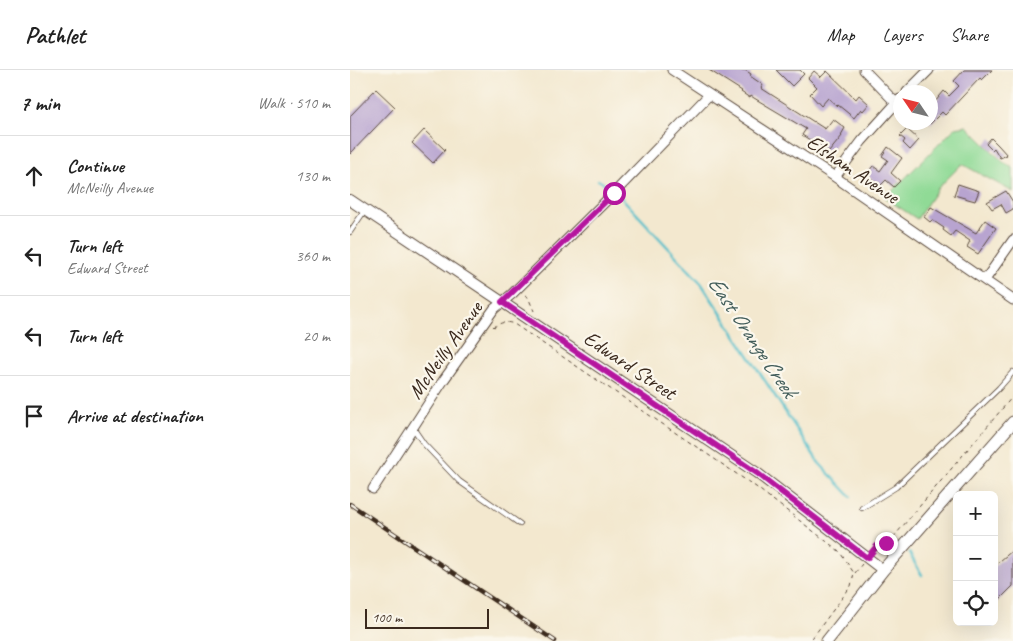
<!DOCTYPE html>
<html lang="en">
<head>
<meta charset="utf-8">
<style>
  :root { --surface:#fff; --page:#f2f2f2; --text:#222; --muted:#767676; --line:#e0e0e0 }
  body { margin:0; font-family:Caveat,sans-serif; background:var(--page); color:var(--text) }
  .controls { position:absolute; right:15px; bottom:15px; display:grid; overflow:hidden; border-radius:8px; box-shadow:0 5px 20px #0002 }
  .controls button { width:45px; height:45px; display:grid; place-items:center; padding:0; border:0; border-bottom:1px solid var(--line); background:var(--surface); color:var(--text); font:25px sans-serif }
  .compass { position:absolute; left:543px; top:15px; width:45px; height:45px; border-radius:50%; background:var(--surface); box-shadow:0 5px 20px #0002; rotate:305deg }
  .scale { position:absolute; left:15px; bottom:12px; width:124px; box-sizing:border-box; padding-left:5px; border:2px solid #3b2a1e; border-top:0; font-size:14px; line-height:18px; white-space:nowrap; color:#3b2a1e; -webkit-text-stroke:4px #fbf7ec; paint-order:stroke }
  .stop { position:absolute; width:15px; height:15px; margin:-11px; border:4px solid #b5179e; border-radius:50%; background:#fff }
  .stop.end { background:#b5179e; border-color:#fff; box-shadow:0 1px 5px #0008 }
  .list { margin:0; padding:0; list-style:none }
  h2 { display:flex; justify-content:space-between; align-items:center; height:65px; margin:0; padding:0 20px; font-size:21px }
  h2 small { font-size:16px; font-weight:400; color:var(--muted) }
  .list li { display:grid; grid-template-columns:32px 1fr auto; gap:15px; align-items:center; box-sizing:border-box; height:80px; padding:0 20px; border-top:1px solid var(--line) }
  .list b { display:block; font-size:19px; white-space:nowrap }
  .list p { margin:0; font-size:16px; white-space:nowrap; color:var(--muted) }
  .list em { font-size:16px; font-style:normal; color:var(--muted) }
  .icon { flex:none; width:28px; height:28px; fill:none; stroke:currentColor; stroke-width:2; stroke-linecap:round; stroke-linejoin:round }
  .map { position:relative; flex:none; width:663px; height:571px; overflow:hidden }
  header { display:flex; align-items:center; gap:30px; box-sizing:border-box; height:70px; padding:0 25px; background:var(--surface); border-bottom:1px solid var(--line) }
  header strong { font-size:24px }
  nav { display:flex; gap:28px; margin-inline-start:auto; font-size:18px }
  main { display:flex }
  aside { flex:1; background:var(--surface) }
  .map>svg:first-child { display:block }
  .green { fill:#90da96; stroke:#66825a }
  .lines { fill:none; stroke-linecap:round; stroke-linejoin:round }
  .stream { stroke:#52bfcb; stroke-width:2.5 }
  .building { fill:#b8a4d0 }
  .service-casing { stroke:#574639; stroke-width:6 }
  .minor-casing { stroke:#574639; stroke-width:11 }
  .tertiary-casing { stroke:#574639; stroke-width:12 }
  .secondary-casing { stroke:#574639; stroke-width:13 }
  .path { stroke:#574639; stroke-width:1; stroke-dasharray:4 4; stroke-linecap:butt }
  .service { stroke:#fff; stroke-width:4.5 }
  .minor { stroke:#fff; stroke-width:9 }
  .tertiary { stroke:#fff; stroke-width:10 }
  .secondary { stroke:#fff; stroke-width:11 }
  .rail-casing { stroke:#3b2a1e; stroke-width:4.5 }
  .rail { stroke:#fbf7ec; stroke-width:2.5; stroke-dasharray:8; stroke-linecap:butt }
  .route { stroke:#b5179e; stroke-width:6 }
  .labels { text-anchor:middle; stroke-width:4.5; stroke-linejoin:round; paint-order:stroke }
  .street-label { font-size:21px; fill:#3b2a1e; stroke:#fbf7ec }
  .water-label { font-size:22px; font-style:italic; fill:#435e5b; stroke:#fbf7ec }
</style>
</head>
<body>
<header>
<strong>Pathlet</strong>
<nav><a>Map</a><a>Layers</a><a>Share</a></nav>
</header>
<main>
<aside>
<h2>7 min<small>Walk · 510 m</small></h2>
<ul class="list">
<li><svg class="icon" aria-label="ahead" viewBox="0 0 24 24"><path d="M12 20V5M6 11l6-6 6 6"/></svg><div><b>Continue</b><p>McNeilly Avenue</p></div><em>130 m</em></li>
<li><svg class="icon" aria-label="left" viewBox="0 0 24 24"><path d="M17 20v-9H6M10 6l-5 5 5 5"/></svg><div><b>Turn left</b><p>Edward Street</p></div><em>360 m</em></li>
<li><svg class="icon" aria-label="left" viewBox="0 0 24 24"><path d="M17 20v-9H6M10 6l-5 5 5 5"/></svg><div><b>Turn left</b></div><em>20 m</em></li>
<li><svg class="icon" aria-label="arrive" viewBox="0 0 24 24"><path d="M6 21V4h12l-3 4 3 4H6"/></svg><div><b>Arrive at destination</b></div></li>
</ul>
</aside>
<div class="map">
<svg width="663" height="571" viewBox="0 0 663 571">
  <rect width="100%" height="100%" fill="#fbf7ec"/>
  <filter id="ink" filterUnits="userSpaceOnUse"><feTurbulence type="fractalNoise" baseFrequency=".02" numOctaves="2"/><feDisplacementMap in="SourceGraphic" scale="10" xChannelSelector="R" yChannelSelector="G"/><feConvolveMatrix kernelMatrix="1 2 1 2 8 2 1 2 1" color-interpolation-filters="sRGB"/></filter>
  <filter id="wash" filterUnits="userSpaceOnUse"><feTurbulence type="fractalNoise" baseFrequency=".0096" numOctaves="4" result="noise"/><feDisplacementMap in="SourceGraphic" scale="20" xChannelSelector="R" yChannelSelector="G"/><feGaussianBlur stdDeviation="1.12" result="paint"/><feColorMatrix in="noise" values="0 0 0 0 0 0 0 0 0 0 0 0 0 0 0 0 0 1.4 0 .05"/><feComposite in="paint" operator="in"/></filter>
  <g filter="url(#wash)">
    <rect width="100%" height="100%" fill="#f3e8cf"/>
    <!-- green -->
    <path class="green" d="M617,56l37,37 9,5v24l-51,-28 -24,24 -21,31 -32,-21 70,-70z"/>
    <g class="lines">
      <!-- stream -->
      <path class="stream" d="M248,110l14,8
        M271,127l80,86 118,180 32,34
        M559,483l13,22"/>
    </g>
    <g id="blocks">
      <!-- building -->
      <path class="building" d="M359,0h36l6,4 -1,2 13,9 -2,3 64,41 8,-10 12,9 -4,7 1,1 -13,16 -18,-13 -1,1 -8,-5 4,-6 -52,-31 -3,-2 -1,2 -9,-6 1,-1z
        M426,0h24l4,4 -12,12z
        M614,0h28l-10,10 -2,-2 -35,37 -3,-3 -12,12v-16l14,-17 5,5 10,-10 -5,-5z
        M464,1l7,6 6,-6 29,28 3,-4 10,9 -6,7 -2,-2 -7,9 -16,-13 -1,1 -9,-8 -7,8 -11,-12 7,-7 -9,-9z
        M26,19l19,18 -45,47v-38z
        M557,59l12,11 -9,10 -7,-7 2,-3 -5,-4z
        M74,60l21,20 -12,13 -21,-20z
        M641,68l7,7 9,10 -7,3 -6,-10 -2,2 -6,-6z
        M538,77l14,11 -11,15 9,8 -6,6 -8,-7 -6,6 -14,-12 7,-8 7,5 8,-11 -6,-4z
        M608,114l21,7 -4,10 -21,-6z
        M656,121l7,11v7l-7,4 -5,-9 -9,5 -5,-7z
        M581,137l45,26 9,-13 11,8 -18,26 -11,-7 3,-6 -15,-10 -4,5 -8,-6 1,-2 -12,-8 -2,2 -6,-5z
        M663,480v36l-19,19v-39z"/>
    </g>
  </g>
  <g filter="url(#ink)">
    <use href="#blocks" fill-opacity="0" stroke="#574639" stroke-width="1"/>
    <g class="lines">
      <defs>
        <path id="service" d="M0,162l15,-22
          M63,358l11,16 35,37 61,43
          M512,438l34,-21 103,-99 14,-16"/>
        <path id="minor" d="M322,0l163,107 178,123
          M514,0l32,33
          M557,22l22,-22
          M485,107l27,-36 38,-42
          M635,210l28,-40
          M23,419l70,-108 51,-72 18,-15 102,-101 95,-98"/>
        <path id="tertiary" d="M0,130l407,273 126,97"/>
        <path id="secondary" d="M477,571l56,-71 130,-148"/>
      </defs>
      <!-- service casing -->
      <use href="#service" class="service-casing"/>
      <!-- minor casing -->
      <use href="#minor" class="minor-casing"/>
      <!-- tertiary casing -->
      <use href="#tertiary" class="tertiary-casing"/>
      <!-- secondary casing -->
      <use href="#secondary" class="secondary-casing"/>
      <!-- path -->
      <path class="path" d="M175,225l3,2 6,14
        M143,256l1,1c7,-5 12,-6 20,-3l242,163 83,64 15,22 -3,13 -41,55
        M524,480l3,-5 14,-5 122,-144
        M505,503l7,-9"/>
      <!-- service -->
      <use href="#service" class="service"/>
      <!-- minor -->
      <use href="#minor" class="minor"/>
      <!-- tertiary -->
      <use href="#tertiary" class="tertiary"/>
      <!-- secondary -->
      <use href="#secondary" class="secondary"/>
      <defs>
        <path id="rail" d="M0,434l205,137"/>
      </defs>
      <!-- rail casing -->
      <use href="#rail" class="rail-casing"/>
      <!-- rail -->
      <use href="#rail" class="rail"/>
    </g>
  </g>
  <g class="lines" filter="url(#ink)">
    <!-- route -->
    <path class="route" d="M264,123l-112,109 255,171 110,85 10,-12 9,-3"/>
  </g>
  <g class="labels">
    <!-- street labels -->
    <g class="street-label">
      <text transform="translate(503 99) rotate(34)" y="7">Elsham Avenue</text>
      <text transform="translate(95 280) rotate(-55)" y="7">McNeilly Avenue</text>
      <text transform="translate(280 295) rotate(34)" y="7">Edward Street</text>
    </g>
    <!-- water labels -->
    <g class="water-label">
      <text transform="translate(403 266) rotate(56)" y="8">East Orange Creek</text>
    </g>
  </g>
</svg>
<div class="controls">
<button>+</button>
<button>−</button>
<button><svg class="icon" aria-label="locate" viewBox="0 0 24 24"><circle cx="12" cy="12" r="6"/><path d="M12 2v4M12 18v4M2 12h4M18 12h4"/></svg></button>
</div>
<svg class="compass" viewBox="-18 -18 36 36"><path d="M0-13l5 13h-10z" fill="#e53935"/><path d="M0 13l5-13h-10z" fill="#767676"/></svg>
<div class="scale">100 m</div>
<div class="stop" style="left:264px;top:123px"></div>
<div class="stop end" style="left:536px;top:473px"></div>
</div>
</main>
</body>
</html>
